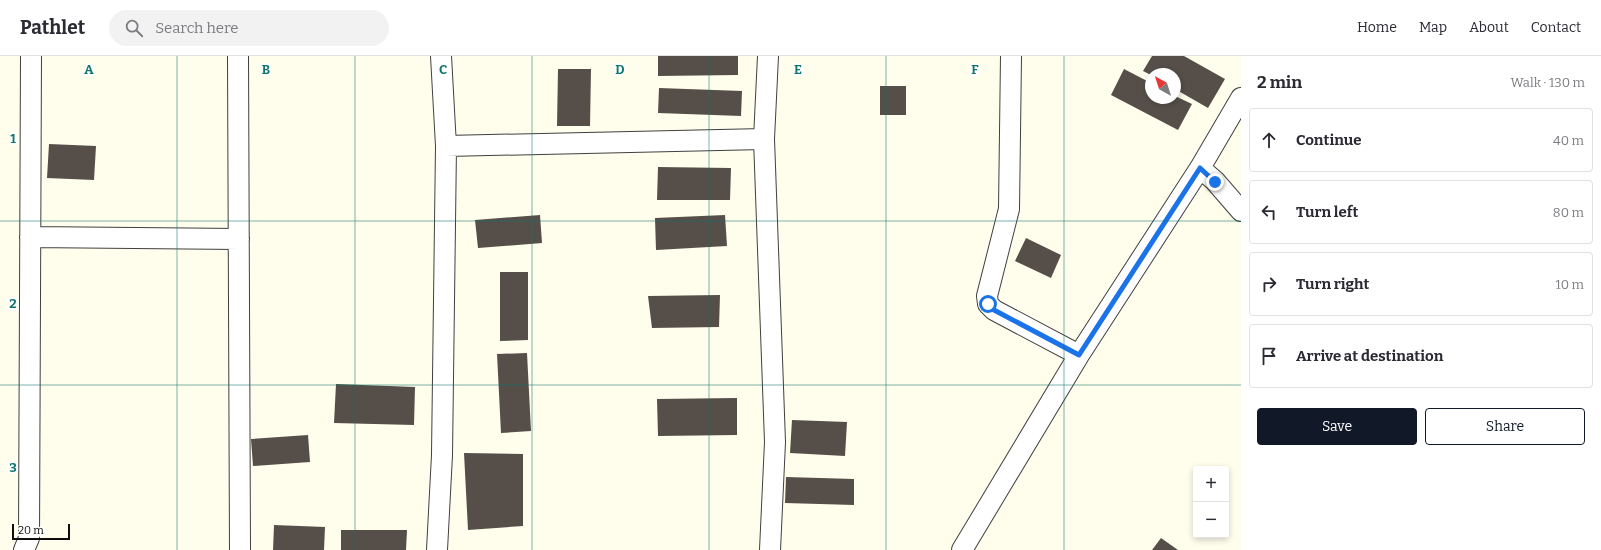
<!DOCTYPE html>
<html lang="en">
<head>
<meta charset="utf-8">
<style>
  :root { --surface:#fff; --page:#f2f2f3; --text:#2b2b33; --muted:#7c7c81; --line:#e1e1e2; --accent:#111827 }
  body { margin:0; font-family:Bitter,serif; background:var(--page); color:var(--text) }
  .controls { position:absolute; right:12px; bottom:12px; display:grid; overflow:hidden; border-radius:4px; box-shadow:0 2px 6px #0003 }
  .controls button { width:36px; height:36px; display:grid; place-items:center; padding:0; border:0; border-bottom:1px solid var(--line); background:var(--surface); color:var(--text); font:20px sans-serif }
  .compass { position:absolute; left:1145px; top:12px; width:36px; height:36px; border-radius:50%; background:var(--surface); box-shadow:0 2px 6px #0003; rotate:321deg }
  .scale { position:absolute; left:12px; bottom:10px; width:58px; box-sizing:border-box; padding-left:4px; border:2px solid #0d0d0d; border-top:0; font-size:11px; line-height:14px; white-space:nowrap; color:#0d0d0d; -webkit-text-stroke:3px #fff; paint-order:stroke }
  .stop { position:absolute; width:12px; height:12px; margin:-9px; border:3px solid #1a73e8; border-radius:50%; background:#fff }
  .stop.end { background:#1a73e8; border-color:#fff; box-shadow:0 1px 4px #0008 }
  .list { margin:0; padding:0; list-style:none }
  h2 { display:flex; justify-content:space-between; align-items:center; height:52px; margin:0; padding:0 16px; font-size:17px }
  h2 small { font-size:13px; font-weight:400; color:var(--muted) }
  .list li { display:grid; grid-template-columns:26px 1fr auto; gap:12px; align-items:center; box-sizing:border-box; height:64px; margin:0 8px 8px; padding:0 8px; border:1px solid var(--line); border-radius:4px }
  .list b { display:block; font-size:15px; white-space:nowrap }
  .list em { font-size:13px; font-style:normal; color:var(--muted) }
  .actions { display:flex; gap:8px; padding:12px 16px }
  .actions a { flex:1; padding:9px 0; border:1px solid var(--accent); border-radius:4px; text-align:center; font-size:14px; color:var(--accent) }
  .actions .main { background:var(--accent); color:#fff }
  .icon { flex:none; width:22px; height:22px; fill:none; stroke:currentColor; stroke-width:2; stroke-linecap:round; stroke-linejoin:round }
  .map { position:relative; flex:none; width:1241px; height:494px; overflow:hidden }
  header { display:flex; align-items:center; gap:24px; box-sizing:border-box; height:56px; padding:0 20px; background:var(--surface); border-bottom:1px solid var(--line) }
  header strong { font-size:19px }
  nav { display:flex; gap:22px; margin-inline-start:auto; font-size:14px }
  .search { width:280px; height:36px; background:var(--page); display:flex; align-items:center; gap:10px; box-sizing:border-box; padding:0 14px; border-radius:22px; color:var(--muted); font-size:15px }
  main { display:flex }
  aside { flex:1; background:var(--surface) }
  .map>svg:first-child { display:block }
  .building { fill:#564f49 }
  .lines { fill:none; stroke-linecap:round; stroke-linejoin:round }
  .minor-casing { stroke:#404040; stroke-width:22 }
  .minor { stroke:#fff; stroke-width:20 }
  .route { stroke:#1a73e8; stroke-width:5 }
  .grid { fill:none; stroke:#0f766e; stroke-width:1; stroke-opacity:0.55 }
  .grid-label { font-size:13px; text-anchor:middle; font-weight:bold; fill:#0f766e; stroke:#fff; stroke-width:4; stroke-linejoin:round; paint-order:stroke }
</style>
</head>
<body>
<header>
<strong>Pathlet</strong>
<div class="search"><svg class="icon" aria-label="search" viewBox="0 0 24 24"><circle cx="10" cy="10" r="6"/><path d="M15 15l6 6"/></svg>Search here</div>
<nav><a>Home</a><a>Map</a><a>About</a><a>Contact</a></nav>
</header>
<main>
<div class="map">
<svg width="1241" height="494" viewBox="0 0 1241 494">
  <rect width="100%" height="100%" fill="#fffdec"/>
  <!-- building -->
  <path class="building" d="M658,0h80v19l-80,1z
    M1152,0h32l41,23 -17,29 -33,-19v-15l-24,1 -8,-4z
    M558,13h33l-1,57h-33z
    M1124,13l27,14v15h24v-2l17,8 -14,26 -67,-35z
    M880,30h26v29h-26z
    M659,32l83,3 -1,25 -83,-3z
    M49,88l47,2 -2,34 -47,-2z
    M658,111l73,1 -1,32h-73z
    M540,159l2,28 -64,5 -3,-28z
    M725,159l2,31 -71,4 -1,-32z
    M1026,182l35,17 -10,23 -36,-17z
    M500,216h28v68l-28,1z
    M720,239l-1,32 -67,1 -4,-32z
    M527,297l4,78 -30,2 -4,-79z
    M336,328l79,3 -1,38 -80,-2z
    M737,342v37l-79,1 -1,-37z
    M792,364l55,2 -2,34 -55,-3z
    M308,379l2,27 -57,4 -2,-27z
    M464,397l59,1v72l-55,4z
    M786,421l68,2v26l-69,-2z
    M274,469l51,2 -1,23h-51z
    M341,474h66l-1,20h-65z
    M1161,482l17,12h-26z"/>
  <g class="lines">
    <defs>
      <path id="minor" d="M238,0l2,494
        M768,0l-4,83 11,303 -5,108
        M1011,0l-2,153 -22,87 1,8 6,6 85,45
        M446,90l318,-7
        M1200,112l15,13 26,30
        M30,181l209,2
        M24,494l5,-12 2,-482
        M437,494l5,-95 4,-309 -5,-90
        M962,494l117,-195 121,-187 41,-70"/>
    </defs>
    <!-- minor casing -->
    <use href="#minor" class="minor-casing"/>
    <!-- minor -->
    <use href="#minor" class="minor"/>
  </g>
  <g class="lines">
    <!-- route -->
    <path class="route" d="M988,248l6,6 85,45 121,-187 15,14"/>
  </g>
  <!-- grid -->
  <path class="grid" d="M177,0v494M355,0v494M532,0v494M709,0v494M886,0v494M1064,0v494M0,165h1241M0,329h1241"/>
  <g class="grid-label">
    <text x="89" y="18">A</text>
    <text x="266" y="18">B</text>
    <text x="443" y="18">C</text>
    <text x="620" y="18">D</text>
    <text x="798" y="18">E</text>
    <text x="975" y="18">F</text>
    <text x="13" y="87">1</text>
    <text x="13" y="252">2</text>
    <text x="13" y="416">3</text>
  </g>
</svg>
<div class="controls">
<button>+</button>
<button>−</button>
</div>
<svg class="compass" viewBox="-18 -18 36 36"><path d="M0-13l5 13h-10z" fill="#e53935"/><path d="M0 13l5-13h-10z" fill="#7c7c81"/></svg>
<div class="scale">20 m</div>
<div class="stop" style="left:988px;top:248px"></div>
<div class="stop end" style="left:1215px;top:126px"></div>
</div>
<aside>
<h2>2 min<small>Walk · 130 m</small></h2>
<ul class="list">
<li><svg class="icon" aria-label="ahead" viewBox="0 0 24 24"><path d="M12 20V5M6 11l6-6 6 6"/></svg><div><b>Continue</b></div><em>40 m</em></li>
<li><svg class="icon" aria-label="left" viewBox="0 0 24 24"><path d="M17 20v-9H6M10 6l-5 5 5 5"/></svg><div><b>Turn left</b></div><em>80 m</em></li>
<li><svg class="icon" aria-label="right" viewBox="0 0 24 24"><path d="M7 20v-9h11M14 6l5 5-5 5"/></svg><div><b>Turn right</b></div><em>10 m</em></li>
<li><svg class="icon" aria-label="arrive" viewBox="0 0 24 24"><path d="M6 21V4h12l-3 4 3 4H6"/></svg><div><b>Arrive at destination</b></div></li>
</ul>
<div class="actions"><a class="main">Save</a><a>Share</a></div>
</aside>
</main>
</body>
</html>
